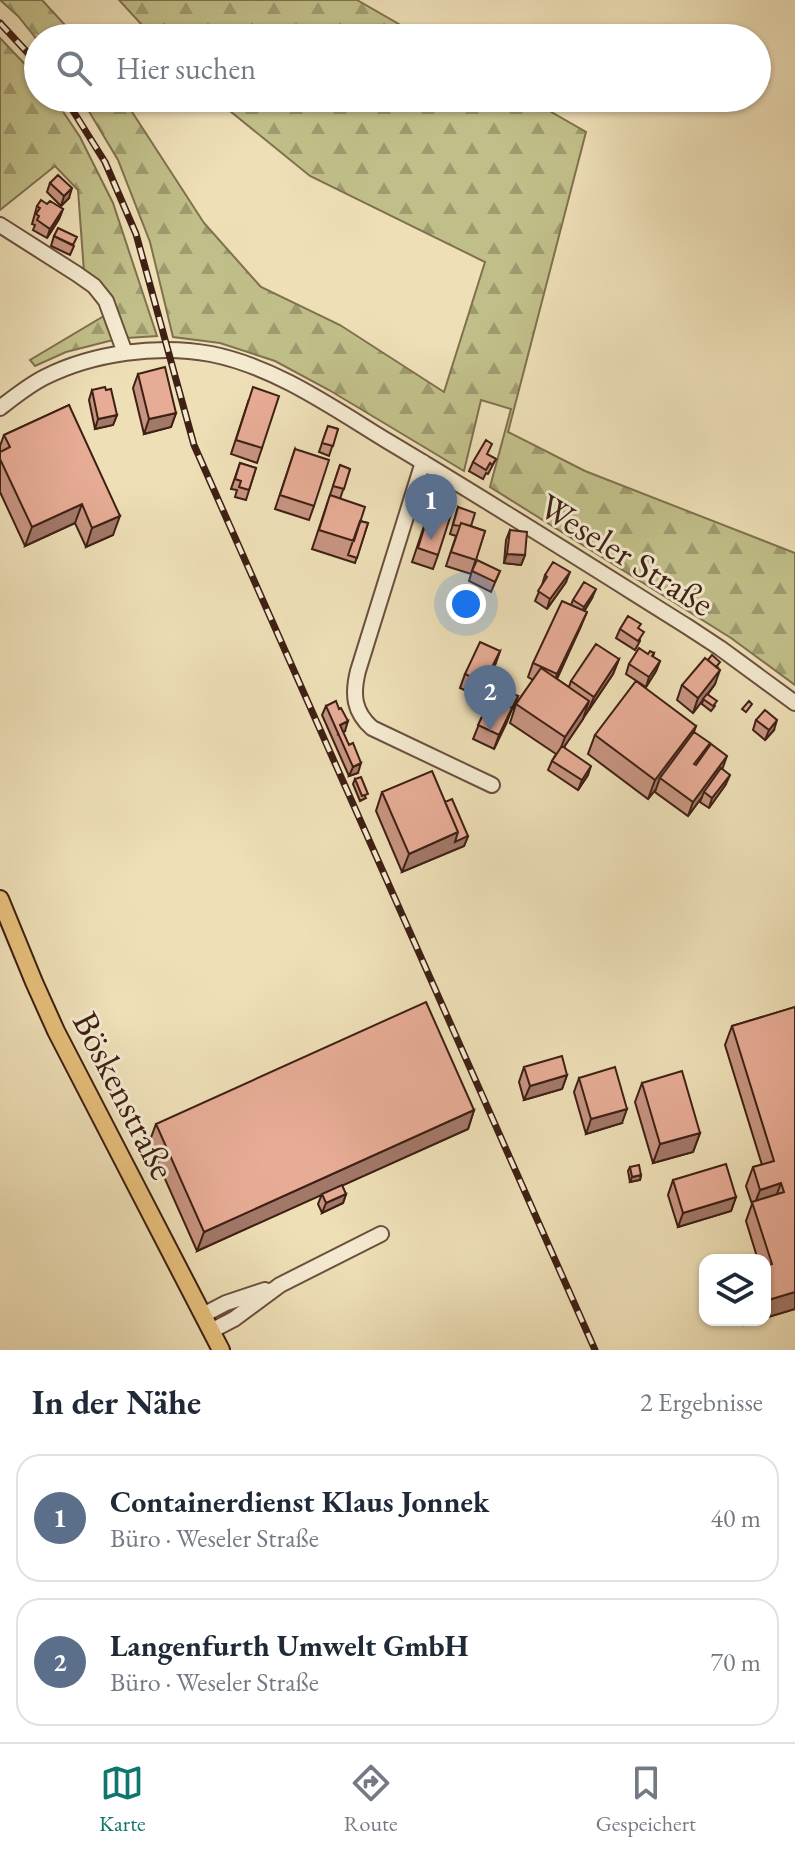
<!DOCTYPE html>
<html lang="de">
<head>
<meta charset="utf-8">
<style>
  :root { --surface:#fff; --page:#f6f6f7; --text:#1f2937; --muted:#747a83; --line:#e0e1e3; --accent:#0f766e }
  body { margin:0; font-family:"EB Garamond",serif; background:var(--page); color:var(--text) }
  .controls { position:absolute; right:24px; bottom:24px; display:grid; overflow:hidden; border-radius:16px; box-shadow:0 2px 6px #0004 }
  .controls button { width:72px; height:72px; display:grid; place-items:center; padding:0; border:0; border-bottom:2px solid var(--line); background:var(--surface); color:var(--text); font:40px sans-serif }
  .you { position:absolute; left:466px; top:604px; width:28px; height:28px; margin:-20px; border:6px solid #fff; border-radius:50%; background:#1a73e8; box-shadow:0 0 0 12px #1a73e833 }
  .badge { display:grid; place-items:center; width:52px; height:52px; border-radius:50%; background:var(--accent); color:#fff; font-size:26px; font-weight:700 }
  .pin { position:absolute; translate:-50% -66px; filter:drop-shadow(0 2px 4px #0008) }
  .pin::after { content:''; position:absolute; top:42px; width:28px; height:24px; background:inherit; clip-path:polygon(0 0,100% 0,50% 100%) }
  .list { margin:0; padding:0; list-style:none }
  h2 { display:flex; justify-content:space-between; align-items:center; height:104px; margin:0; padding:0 32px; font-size:34px }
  h2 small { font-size:26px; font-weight:400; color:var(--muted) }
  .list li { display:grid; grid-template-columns:52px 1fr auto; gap:24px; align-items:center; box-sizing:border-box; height:128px; margin:0 16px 16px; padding:0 16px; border:2px solid var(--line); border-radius:24px }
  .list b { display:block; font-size:30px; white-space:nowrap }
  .list p { margin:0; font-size:26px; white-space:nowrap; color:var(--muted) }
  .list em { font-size:26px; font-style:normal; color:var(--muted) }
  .icon { flex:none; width:44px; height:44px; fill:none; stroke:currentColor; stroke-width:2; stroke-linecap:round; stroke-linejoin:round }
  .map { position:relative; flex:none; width:795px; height:1350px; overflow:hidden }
  .search { position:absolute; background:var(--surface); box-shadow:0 2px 6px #0004; left:24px; right:24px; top:24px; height:88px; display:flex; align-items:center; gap:20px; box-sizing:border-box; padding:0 28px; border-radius:44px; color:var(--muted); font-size:30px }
  .sheet { height:392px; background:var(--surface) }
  nav { display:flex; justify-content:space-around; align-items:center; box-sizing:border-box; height:112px; border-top:2px solid var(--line); background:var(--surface); font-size:22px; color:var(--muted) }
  nav a { display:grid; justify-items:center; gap:4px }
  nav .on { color:var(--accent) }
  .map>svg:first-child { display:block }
  .forest { fill:url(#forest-firs); stroke:#80704e; stroke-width:2 }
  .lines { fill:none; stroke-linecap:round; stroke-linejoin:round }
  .minor-casing { stroke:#6b503d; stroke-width:18 }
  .major-casing { stroke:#3f2014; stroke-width:20 }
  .minor { stroke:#f4ead0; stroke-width:14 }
  .major { stroke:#e7c07c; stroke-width:16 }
  .rail-casing { stroke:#3f2014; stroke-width:7 }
  .rail { stroke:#f4ead0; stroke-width:4; stroke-dasharray:12; stroke-linecap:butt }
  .wall { fill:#c79481; stroke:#3f2014; stroke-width:2 }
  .shaded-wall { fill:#a27869; stroke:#3f2014; stroke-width:2 }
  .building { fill:#e7ac96; stroke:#3f2014; stroke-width:2 }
  .labels { text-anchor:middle; stroke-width:6; stroke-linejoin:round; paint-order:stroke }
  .street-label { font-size:36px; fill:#3f2014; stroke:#f4ead0 }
</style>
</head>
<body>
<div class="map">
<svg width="795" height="1350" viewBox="0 0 795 1350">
  <defs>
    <pattern id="forest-firs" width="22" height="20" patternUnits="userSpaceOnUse" patternTransform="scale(2)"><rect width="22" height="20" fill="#c1bf89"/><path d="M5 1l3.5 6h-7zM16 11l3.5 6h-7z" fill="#9e9b6f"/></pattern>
  </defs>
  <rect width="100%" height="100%" fill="#eedfb7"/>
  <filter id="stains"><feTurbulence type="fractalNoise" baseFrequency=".0025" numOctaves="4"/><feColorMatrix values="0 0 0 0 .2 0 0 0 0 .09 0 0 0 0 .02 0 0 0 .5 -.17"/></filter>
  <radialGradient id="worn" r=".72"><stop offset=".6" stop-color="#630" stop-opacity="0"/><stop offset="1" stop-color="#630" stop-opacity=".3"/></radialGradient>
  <!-- forest -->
  <path class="forest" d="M0,0h42l35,38h-39v3l-20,-25z
    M119,0h238l66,38h-269z
    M0,38l38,40v20h16l26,39 33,66 44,133 -30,2 -19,-47 -24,-19 -6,-82 -23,-24 -55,44z
    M81,98h42l81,125 57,64 79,38 104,67 41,-130 -175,-86 -96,-78h313l59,34 -78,300 77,39 210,82v132l-64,-47 -241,-151 21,-78 -30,-9 -17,71 -135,-81 -54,-29 -55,-18 -47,-6 -23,-95 -32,-82z
    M104,316l9,24 -47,12 -31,14 -5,-6z"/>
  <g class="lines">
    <defs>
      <path id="minor" d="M0,225l77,49 17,12 12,15 19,52
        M0,408c14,-11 29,-23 45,-31 48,-24 113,-33 166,-23 65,13 122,54 178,88 101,60 200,123 299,185l32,21 75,55
        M423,462l-65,209c-6,24 -4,41 14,57l120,57
        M203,1315l23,-12 39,-13
        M211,1331l23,-12 46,-34 101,-51"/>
      <path id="major" d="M0,899l34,83 22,49 165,319"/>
    </defs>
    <!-- minor casing -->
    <use href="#minor" class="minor-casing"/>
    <!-- major casing -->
    <use href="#major" class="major-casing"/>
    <!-- minor -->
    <use href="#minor" class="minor"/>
    <!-- major -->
    <use href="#major" class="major"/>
    <defs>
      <path id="rail" d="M0,23l38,41
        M65,98l40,64 31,72 58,211 401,905"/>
    </defs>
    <!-- rail casing -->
    <use href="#rail" class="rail-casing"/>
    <!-- rail -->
    <use href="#rail" class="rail"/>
  </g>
  <!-- wall -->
  <path class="wall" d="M50,183l19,15 -8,8 -14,-14z
    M47,204l16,5 -4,10 -12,19 -14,-8 2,-5 -3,-1 5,-18z
    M54,236l20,10 -4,9 -19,-9z
    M138,374l38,39 -5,14 -27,7 -11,-46z
    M92,390l25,25 -4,10 -18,4 -6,-29z
    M248,402l14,46 -5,15 -26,-9z
    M69,405l44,130 -27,12 -11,-24 -50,23 -25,-54v-46l4,-11z
    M328,426l10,3 -9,27 -10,-4z
    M295,449l19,57 -5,14 -34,-11z
    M489,455l7,4 -8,15 -2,-1 -3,6 -14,-8 4,-9z
    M240,463l16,5 -10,32 -11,-3 2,-7 -6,-1z
    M340,465l10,4 -10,30 20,22 8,2 -13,40 -43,-14z
    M434,496l4,59 -5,14 -21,-7z
    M458,507l13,19 14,5 -14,43 -25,-8 10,-30 -6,-2z
    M510,530l15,25 -4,10 -17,-2 2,-23z
    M472,571h28l-9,21 -22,-11z
    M545,575l21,7 -19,27 -12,-8 7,-16z
    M592,598l-8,13 -3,15 -24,53 12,8 2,-6 48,-22 -6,15 -49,73 24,28 -10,15 -30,-20 4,-9 4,-7 -46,-31 6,-19 17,-24 -5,-3 5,-14 38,-58 2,-5z
    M620,629h19l1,12 -5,9 -19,-12z
    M500,651l-5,14 -16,32 -19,-9 5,-14z
    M654,653l-1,4 7,4 -4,10 -10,16 -20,-13 3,-10z
    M718,668l-3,16 -7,10 7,12 -4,5 -9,-7 1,-4 -10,13 -16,-13 5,-15z
    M518,696l-24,53 -21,-10 17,-42z
    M326,706l19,25 -2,1 15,41 -9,3 -27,-61z
    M756,720l18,10 -9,10 -12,-10z
    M696,726l-3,8 15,15 14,20 4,15 -17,24 -9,-6 2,-5 -14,19 -33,-24 1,-3 -8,10 -60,-45 7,-19z
    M355,779l11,19 -6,3 -7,-17z
    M382,792l63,10 23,34 -4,10 -62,26 -26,-61z
    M795,1007v302l-30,9v-58h-7l-12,-39 6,-17 -6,-18 7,-19 9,-2 -37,-120 7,-19z
    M524,1067l43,8 -5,14 -38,11 -5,-18z
    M579,1078l43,45 -36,11 -12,-42z
    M642,1083l58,50 -7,19 -40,11 -18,-61z
    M474,1110l-6,19 -137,61 15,4 -3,9 -21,10 -4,-9 4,-10 -125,57 -48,-108 7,-19z
    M630,1167l11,8 -1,5 -10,2 -2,-11z
    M673,1180l63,17 -5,14 -53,16 -10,-32z"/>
  <!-- shaded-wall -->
  <path class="shaded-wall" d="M72,188l-3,10 -8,8 3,-10z
    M63,209l-4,10 -12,19 3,-9z
    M176,413l-5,14 -27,7 5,-15z
    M117,415l-4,10 -18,4 3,-10z
    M82,504l-7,19 -50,23 7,-19z
    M120,516l-7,19 -27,12 6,-19z
    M507,554l18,1 -4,10 -17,-2z
    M570,572l-4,10 -19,27 3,-10z
    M596,589l-4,9 -11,19 3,-10z
    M587,612l-6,14 -29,63 5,-15z
    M500,651l-5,14 -16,32 5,-14z
    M619,659l-6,15 -25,37 6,-14z
    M660,661l-4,10 -10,16 3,-10z
    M720,670l-5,14 -22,29 5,-15z
    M589,701l-6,18 -25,37 7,-19z
    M512,708l-5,14 -13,27 5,-14z
    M777,720l-3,10 -9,10 4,-10z
    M348,721l-3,10 -7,3 2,-9z
    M696,726l-7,19 -29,33 -4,11 -8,10 7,-19z
    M727,756l-5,14 -18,22 -2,5 -14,19 5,-14z
    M361,763l-3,10 -9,3 4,-9z
    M591,766l-3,9 -10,15 4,-10z
    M730,775l-4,9 -17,24 3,-10z
    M458,832l10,4 -4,10 -62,26 7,-18z
    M567,1075l-5,14 -38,11 6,-14z
    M627,1109l-5,14 -36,11 5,-15z
    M474,1110l-6,19 -271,122 7,-19z
    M700,1133l-7,19 -40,11 7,-19z
    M641,1175l-1,5 -10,2 2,-5z
    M781,1183l-7,19 -20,4 6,-16z
    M346,1194l-3,9 -21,10 4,-10z
    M736,1197l-5,14 -53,16 5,-14z
    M795,1292v17l-30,9v-17z
    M745,1320h13l-14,5z"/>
  <!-- building -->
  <path class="building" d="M58,175l14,13 -8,8 -14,-13z
    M41,200l6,4 3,-3 13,8 -13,20 -13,-9 2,-4 -3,-2 4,-6 -3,-2z
    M58,228l19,9 -4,8 -19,-9z
    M165,367l11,46 -27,6 -11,-45z
    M105,387l1,3 5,-1 6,26 -19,4 -6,-29z
    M253,387l26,9 -17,52 -26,-8z
    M69,405l51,111 -28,12 -10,-24 -50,23 -32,-68v-7l10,-5 -6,-12z
    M328,426l10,3 -5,17 -11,-3z
    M486,440l6,4 -5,10 9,5 -4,6 -2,-2 -4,7 -13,-8z
    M295,449l34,11 -15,46 -34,-11z
    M240,463l16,5 -7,22 -10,-3 2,-6 -6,-2z
    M340,465l10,4 -6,20 -11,-3z
    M330,495l35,12 -11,34 -35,-11z
    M434,496l21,6 -17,53 -20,-7z
    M458,507l17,6 -4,13 -10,-3 -1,3 -7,-1z
    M360,521l8,2 -11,35 -9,-3z
    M461,523l24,8 -9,29 -25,-8z
    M510,530l17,2 -2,23 -18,-1z
    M477,560l23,11 -5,11 -23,-11z
    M553,562l17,10 -20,27 -12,-8 9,-14 -2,-2z
    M584,582l12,7 -12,18 -11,-7z
    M562,601l25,11 -30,62 -24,-11z
    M628,616l13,8 -3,4 6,4 -6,9 -18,-12z
    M480,642l20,9 -16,32 -19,-9z
    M596,644l23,15 -25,38 -23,-16z
    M639,648l9,6 2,-3 4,2 -2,3 8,5 -11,16 -20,-13z
    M712,655l8,7 -4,5 -8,-7z
    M705,658l15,12 -22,28 -16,-13z
    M541,668l48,33 -24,36 -49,-33z
    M636,681l60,45 -41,54 -60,-45z
    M496,685l22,11 -6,12 -22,-11z
    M707,694l10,7 -4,5 -10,-7z
    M491,698l21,10 -13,27 -21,-10z
    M336,701l3,8 2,-1 7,13 -8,4 9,20 4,-2 8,20 -8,4 -27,-61z
    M749,701l3,3 -6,8 -4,-3z
    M765,710l12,10 -8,10 -13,-10z
    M694,732l16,11 -16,21 2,1 15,-21 16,12 -34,46 -33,-24z
    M562,746l29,20 -9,14 -30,-19z
    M721,768l9,7 -18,23 -8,-6z
    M432,771l26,61 -49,22 -27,-62z
    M361,777l7,17 -6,2 -7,-17z
    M452,799l16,37 -13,6 3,-10 -13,-30z
    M426,1002l48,108 -270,122 -48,-108z
    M795,1007v285l-30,9v-35l7,-2 -20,-62 32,-10 -3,-9 -21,7 -7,-23 21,-6 -42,-135z
    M562,1056l5,19 -37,11 -6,-19z
    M615,1067l12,42 -36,10 -12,-41z
    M682,1071l18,62 -40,11 -18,-61z
    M726,1164l10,33 -53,16 -10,-33z
    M639,1165l2,10 -9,2 -2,-10z
    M342,1185l4,9 -20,9 -4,-9z"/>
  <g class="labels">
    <!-- street labels -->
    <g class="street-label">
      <text transform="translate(627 554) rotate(32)" y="13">Weseler Straße</text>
      <text transform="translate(125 1095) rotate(63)" y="13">Böskenstraße</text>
    </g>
  </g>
  <rect width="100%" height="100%" filter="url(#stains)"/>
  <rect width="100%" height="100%" fill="url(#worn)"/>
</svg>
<div class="controls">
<button><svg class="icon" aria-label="layers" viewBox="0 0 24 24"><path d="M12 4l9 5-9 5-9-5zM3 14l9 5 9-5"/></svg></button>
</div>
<div class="you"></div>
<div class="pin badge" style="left:431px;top:540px;background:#5c6f8a">1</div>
<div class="pin badge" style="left:490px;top:731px;background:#5c6f8a">2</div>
<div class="search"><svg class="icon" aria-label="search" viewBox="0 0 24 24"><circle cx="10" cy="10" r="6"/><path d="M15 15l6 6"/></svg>Hier suchen</div>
</div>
<section class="sheet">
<h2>In der Nähe<small>2 Ergebnisse</small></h2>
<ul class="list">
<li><span class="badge" style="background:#5c6f8a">1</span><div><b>Containerdienst Klaus Jonnek</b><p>Büro · Weseler Straße</p></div><em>40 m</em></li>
<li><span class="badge" style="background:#5c6f8a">2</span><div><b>Langenfurth Umwelt GmbH</b><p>Büro · Weseler Straße</p></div><em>70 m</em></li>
</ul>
</section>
<nav>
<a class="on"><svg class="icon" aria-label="map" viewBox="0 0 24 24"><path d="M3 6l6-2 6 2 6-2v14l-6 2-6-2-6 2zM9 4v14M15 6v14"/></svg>Karte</a>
<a><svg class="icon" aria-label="directions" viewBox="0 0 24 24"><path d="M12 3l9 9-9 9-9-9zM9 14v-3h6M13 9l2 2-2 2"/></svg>Route</a>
<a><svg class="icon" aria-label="saved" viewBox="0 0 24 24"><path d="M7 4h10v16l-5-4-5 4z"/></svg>Gespeichert</a>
</nav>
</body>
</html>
